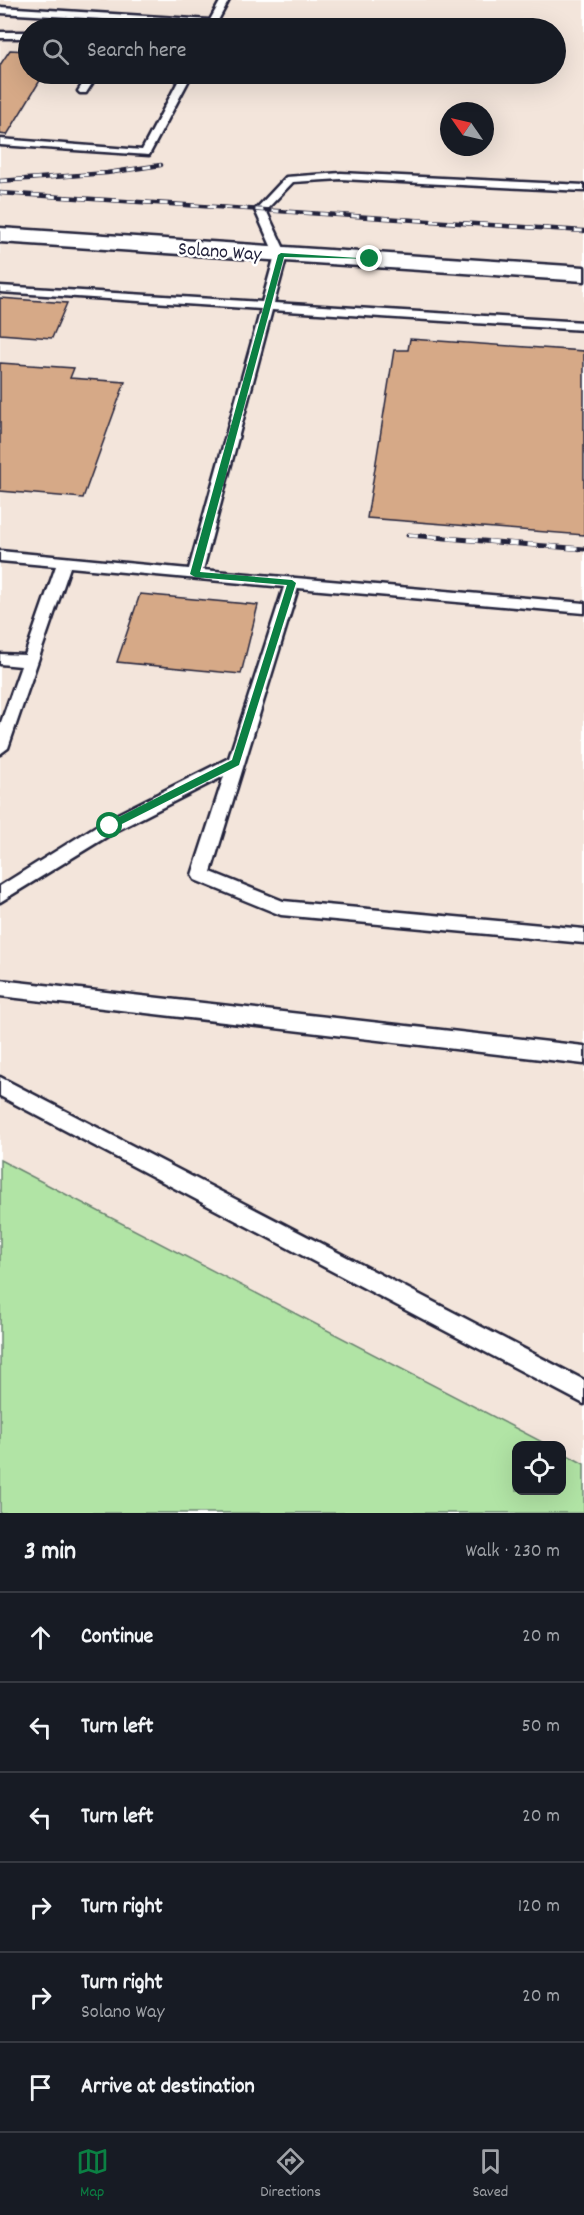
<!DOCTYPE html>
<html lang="en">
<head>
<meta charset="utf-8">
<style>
  :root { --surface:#171b24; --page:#242831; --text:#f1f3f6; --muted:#9ea1a6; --line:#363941; --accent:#0b8043 }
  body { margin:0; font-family:Dekko,sans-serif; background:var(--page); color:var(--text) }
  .controls { position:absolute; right:18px; bottom:18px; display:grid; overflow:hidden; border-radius:12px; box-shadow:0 6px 24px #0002 }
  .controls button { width:54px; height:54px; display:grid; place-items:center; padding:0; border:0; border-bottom:2px solid var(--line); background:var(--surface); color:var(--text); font:30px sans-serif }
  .compass { position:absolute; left:440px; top:102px; width:54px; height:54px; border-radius:50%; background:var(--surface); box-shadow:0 6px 24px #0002; rotate:304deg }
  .stop { position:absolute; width:18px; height:18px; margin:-14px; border:4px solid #0b8043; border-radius:50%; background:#fff }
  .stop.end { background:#0b8043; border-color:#fff; box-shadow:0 2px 6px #0008 }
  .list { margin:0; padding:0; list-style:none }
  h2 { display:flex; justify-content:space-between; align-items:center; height:78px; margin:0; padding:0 24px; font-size:26px }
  h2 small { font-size:20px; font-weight:400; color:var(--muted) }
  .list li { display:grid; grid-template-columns:39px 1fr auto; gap:18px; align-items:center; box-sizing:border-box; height:90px; padding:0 24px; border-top:2px solid var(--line) }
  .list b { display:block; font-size:22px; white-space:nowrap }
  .list p { margin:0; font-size:20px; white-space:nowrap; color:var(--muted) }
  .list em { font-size:20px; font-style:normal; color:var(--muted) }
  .icon { flex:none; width:33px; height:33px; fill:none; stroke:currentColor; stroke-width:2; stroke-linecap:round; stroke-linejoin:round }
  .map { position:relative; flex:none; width:584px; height:1513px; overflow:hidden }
  .search { position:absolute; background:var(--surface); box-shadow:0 6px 24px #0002; left:18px; right:18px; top:18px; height:66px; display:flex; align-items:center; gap:15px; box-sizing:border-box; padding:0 21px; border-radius:33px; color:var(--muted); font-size:22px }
  .sheet { height:618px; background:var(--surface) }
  nav { display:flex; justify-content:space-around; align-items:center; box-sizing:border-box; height:84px; border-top:2px solid var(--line); background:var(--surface); font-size:16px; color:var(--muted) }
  nav a { display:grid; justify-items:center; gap:3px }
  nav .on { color:var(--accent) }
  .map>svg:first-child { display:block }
  .built { fill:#f3e5db; fill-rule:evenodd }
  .green { fill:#b1e4a5; stroke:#6a8370; stroke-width:1.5 }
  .building { fill:#d6a987; stroke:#22223b; stroke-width:1.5 }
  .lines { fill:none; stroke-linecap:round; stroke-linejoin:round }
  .service-casing { stroke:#22223b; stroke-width:5 }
  .minor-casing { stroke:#22223b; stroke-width:5 }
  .service { fill:#fff; fill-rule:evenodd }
  .minor { fill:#fff; fill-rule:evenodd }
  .rail-far1-casing { stroke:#22223b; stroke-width:4.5 }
  .rail-casing { stroke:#22223b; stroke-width:5 }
  .rail-far1 { stroke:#fff; stroke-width:3; stroke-dasharray:8; stroke-linecap:butt }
  .rail { stroke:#fff; stroke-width:4; stroke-dasharray:10; stroke-linecap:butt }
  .route { fill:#0b8043 }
  .labels { text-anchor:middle; stroke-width:5; stroke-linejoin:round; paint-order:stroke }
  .far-street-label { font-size:20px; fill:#22223b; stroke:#fff }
</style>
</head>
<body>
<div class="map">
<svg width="584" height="1513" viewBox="0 0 584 1513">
  <rect width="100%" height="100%" fill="#fff"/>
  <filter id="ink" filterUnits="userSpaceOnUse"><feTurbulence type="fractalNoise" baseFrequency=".0167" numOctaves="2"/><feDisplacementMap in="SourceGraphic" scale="12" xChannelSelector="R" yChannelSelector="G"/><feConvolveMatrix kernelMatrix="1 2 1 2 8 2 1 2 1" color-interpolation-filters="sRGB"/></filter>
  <g filter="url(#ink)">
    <!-- built -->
    <path class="built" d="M0,0h584v1464l-22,-12v-6l-14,-1 -548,-285zM28,28h528v46h-528zM449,111h36v36h-36z"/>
    <!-- green -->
    <path class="green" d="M0,1160l548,285 -32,1v44h46v-38l22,12v49h-584z"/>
    <!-- building -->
    <path class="building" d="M10,50l18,1v23h16l-37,61 -7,-1v-69z
      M0,298l67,5 -15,35 -52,-4z
      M410,339l174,12v184l-217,-17 27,-168h14z
      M0,363l74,5 -4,10 55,4 -42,116 -83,-7z
      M140,594l118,11 -17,69 -124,-12z"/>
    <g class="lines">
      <defs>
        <path id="service" d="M221,0h8l-15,28h-8l1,-3 -207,-12v-6l210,13z
          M0,32h28v6h-28z
          M89,74h9l-12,19h-6l-2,-2z
          M182,74h10l-43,81 -149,-10v-6l142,11z
          M341,173l243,12v6l-243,-12 -48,3 -27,28 21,45 -13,48 310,19v8l-312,-20 -69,260 381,33v10l-286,-25 -87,284 72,29 301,28v14l-303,-28 -86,-35 -3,-5 32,-99 -108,55 -116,71v-16l104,-65 125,-63 55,-171 -214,-20 -62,181 -8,6v-29l21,-59 -21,-2v-10l25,1 31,-89 -56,-5v-10l189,18 72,-260 -261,-17v-6l262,16 13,-47 -20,-45 31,-33z
          M0,980l584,66v18l-584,-68z
          M0,1077l584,303v24l-584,-308z"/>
        <path id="minor" d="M0,228l584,39v14l-584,-39z"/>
      </defs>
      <!-- service casing -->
      <use href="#service" class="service-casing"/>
      <!-- minor casing -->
      <use href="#minor" class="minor-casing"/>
      <!-- service -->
      <use href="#service" class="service"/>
      <!-- minor -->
      <use href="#minor" class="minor"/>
      <defs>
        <path id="rail-far1" d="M0,181l107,-8 54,-8
          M0,193l584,38"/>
        <path id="rail" d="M408,535l176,14"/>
      </defs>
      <!-- rail-far1 casing -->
      <use href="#rail-far1" class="rail-far1-casing"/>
      <!-- rail casing -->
      <use href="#rail" class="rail-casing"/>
      <!-- rail-far1 -->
      <use href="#rail-far1" class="rail-far1"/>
      <!-- rail -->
      <use href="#rail" class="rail"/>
    </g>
  </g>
  <!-- route -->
  <path class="route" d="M281,253l93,6 -90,-2 -84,315 92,8 4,3 -57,182 -129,65 -3,-2v-5l125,-63 55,-175 -92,-8 -5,-3 88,-319z"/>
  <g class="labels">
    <!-- far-street labels -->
    <g class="far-street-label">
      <text transform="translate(220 250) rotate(4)" y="7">Solano Way</text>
    </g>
  </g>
</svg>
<div class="controls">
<button><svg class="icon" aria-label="locate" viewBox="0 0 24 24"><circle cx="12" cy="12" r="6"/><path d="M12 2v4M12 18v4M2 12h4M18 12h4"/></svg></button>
</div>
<svg class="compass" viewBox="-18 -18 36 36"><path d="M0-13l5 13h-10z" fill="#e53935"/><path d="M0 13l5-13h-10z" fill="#9ea1a6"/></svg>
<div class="stop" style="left:110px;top:826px"></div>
<div class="stop end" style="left:370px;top:259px"></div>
<div class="search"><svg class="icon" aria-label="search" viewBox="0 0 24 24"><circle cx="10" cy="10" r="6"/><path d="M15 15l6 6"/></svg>Search here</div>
</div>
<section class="sheet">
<h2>3 min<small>Walk · 230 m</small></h2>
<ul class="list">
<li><svg class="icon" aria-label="ahead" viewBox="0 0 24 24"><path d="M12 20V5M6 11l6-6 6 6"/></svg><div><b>Continue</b></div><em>20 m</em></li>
<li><svg class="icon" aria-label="left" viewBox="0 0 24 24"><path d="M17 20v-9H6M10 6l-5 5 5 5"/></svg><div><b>Turn left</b></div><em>50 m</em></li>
<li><svg class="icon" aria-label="left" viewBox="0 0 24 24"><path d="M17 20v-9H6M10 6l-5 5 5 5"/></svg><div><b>Turn left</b></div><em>20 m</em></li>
<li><svg class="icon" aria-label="right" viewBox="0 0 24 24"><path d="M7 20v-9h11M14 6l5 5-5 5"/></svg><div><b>Turn right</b></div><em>120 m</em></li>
<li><svg class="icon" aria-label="right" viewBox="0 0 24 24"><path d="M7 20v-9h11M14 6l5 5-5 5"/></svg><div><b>Turn right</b><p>Solano Way</p></div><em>20 m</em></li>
<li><svg class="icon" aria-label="arrive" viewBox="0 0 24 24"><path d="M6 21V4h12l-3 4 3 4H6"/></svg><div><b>Arrive at destination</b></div></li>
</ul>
</section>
<nav>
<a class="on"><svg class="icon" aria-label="map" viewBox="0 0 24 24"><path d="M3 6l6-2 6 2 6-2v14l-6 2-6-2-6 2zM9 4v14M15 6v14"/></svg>Map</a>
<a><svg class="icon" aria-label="directions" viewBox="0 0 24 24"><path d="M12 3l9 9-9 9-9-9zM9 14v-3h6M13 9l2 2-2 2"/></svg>Directions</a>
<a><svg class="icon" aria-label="saved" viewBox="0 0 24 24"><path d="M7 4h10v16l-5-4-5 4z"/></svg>Saved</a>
</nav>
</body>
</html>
